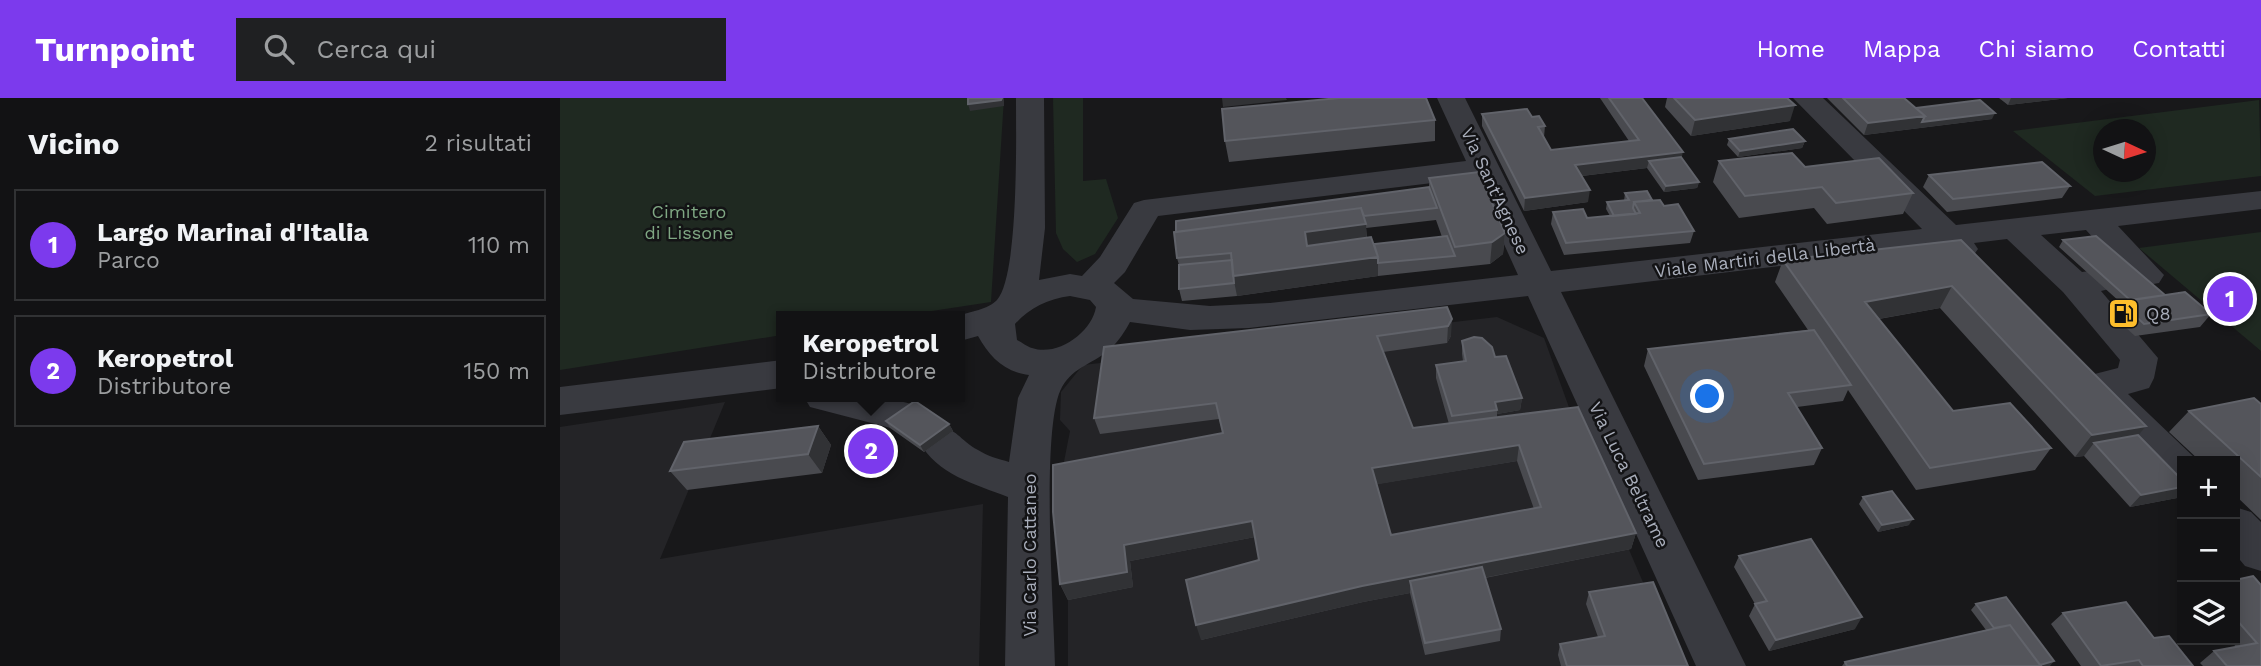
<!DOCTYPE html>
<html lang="it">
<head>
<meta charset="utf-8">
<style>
  :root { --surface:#121214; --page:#1f2022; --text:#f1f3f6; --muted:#9c9ea0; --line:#313234; --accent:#7c3aed }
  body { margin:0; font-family:"Work Sans",sans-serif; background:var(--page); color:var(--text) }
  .controls { position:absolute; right:21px; bottom:21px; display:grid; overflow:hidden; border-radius:0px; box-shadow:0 4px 18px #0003 }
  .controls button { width:63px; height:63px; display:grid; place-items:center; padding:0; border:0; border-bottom:2px solid var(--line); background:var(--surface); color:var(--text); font:35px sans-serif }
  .compass { position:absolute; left:1533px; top:21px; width:63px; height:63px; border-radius:50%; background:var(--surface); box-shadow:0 4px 18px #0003; rotate:94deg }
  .you { position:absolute; left:1148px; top:299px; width:24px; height:24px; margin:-18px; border:5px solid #fff; border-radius:50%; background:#1a73e8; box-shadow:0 0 0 10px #1a73e833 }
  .badge { display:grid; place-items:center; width:46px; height:46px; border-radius:50%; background:var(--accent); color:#fff; font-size:23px; font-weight:700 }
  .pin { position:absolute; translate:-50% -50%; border:4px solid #fff; box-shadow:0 2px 7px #0006 }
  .popup { position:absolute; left:216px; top:213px; width:189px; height:91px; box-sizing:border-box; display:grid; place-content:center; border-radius:0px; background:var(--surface); filter:drop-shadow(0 2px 5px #0005); font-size:23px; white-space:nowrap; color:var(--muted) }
  .popup b { font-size:26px; color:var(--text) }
  .popup::after { content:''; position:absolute; left:50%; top:100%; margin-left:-14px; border:14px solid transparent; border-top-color:var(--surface) }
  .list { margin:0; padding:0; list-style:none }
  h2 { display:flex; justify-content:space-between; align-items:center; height:91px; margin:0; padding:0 28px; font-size:30px }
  h2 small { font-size:23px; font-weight:400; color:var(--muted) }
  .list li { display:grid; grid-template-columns:46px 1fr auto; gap:21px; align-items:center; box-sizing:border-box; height:112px; margin:0 14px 14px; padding:0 14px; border:2px solid var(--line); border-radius:0px }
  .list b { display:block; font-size:26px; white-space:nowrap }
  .list p { margin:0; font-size:23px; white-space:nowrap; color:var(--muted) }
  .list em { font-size:23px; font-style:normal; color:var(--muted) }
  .icon { flex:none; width:38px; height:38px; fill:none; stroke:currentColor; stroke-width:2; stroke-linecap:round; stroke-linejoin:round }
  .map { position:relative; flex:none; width:1701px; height:568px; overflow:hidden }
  header { display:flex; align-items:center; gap:42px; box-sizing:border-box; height:98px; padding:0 35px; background:var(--accent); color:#fff }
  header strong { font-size:33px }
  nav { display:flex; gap:38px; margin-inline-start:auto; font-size:24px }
  .search { width:490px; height:63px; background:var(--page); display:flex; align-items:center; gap:18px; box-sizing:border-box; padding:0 24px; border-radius:0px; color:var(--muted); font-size:26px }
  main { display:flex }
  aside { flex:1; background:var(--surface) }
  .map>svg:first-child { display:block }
  .built { fill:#242427 }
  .green { fill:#1f2921; fill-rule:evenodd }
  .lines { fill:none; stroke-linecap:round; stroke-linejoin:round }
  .minor { fill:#393a40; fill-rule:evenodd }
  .wall { fill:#494a4f; fill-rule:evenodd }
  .shaded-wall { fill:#313235 }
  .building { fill:#54555b; stroke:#61636a; stroke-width:2; fill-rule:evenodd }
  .labels { text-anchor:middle; stroke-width:5; stroke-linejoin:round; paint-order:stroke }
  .street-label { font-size:18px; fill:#a9aebb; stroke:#131315 }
  .park-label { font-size:18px; fill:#7fa783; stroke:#131315 }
  .poi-label { font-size:18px; fill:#a9aebb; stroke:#131315; text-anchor:start }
</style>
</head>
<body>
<header>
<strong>Turnpoint</strong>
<div class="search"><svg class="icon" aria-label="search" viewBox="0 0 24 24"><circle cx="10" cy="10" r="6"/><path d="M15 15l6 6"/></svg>Cerca qui</div>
<nav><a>Home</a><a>Mappa</a><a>Chi siamo</a><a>Contatti</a></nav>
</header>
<main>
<aside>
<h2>Vicino<small>2 risultati</small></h2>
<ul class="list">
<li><span class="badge">1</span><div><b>Largo Marinai d'Italia</b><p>Parco</p></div><em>110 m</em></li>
<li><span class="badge">2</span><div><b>Keropetrol</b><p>Distributore</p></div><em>150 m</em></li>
</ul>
</aside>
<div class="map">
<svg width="1701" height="568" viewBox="0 0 1701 568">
  <rect width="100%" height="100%" fill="#18181a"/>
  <!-- built -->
  <path class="built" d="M937,219l47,21 31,86 104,242h-611v-66l-8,-72v-46l10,-51 -10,-11 1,-28 22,-27z
    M165,304l-65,157 323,-55 -4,162h-419v-239z"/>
  <!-- green -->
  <path class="green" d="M0,0h444l-13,204 -92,14h-117v19l-222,35z
    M493,0h30v83l23,-2 12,39 -23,36 -18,8 -14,-13 -7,-16z
    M1699,2l2,76 -166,20 -82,-65zM1544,32h42v42h-42z
    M1701,134v119l-122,-103z"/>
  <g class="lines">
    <!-- minor -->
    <path class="minor" d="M456,0h28l1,130 -6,52 31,-6 12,2 18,-19 34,-54 10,-3 322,-39 -29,-63h28l86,173 371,-42 -129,-131h30l133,127 305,-34v18l-143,17 46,49 -5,8 -29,5 -12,-3 -5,-8 8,-9 -35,-38 -45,5 41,37 15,-2 12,3 5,8 -5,8 -8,2 57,67 -4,20 -5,10 -21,6 69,66 -15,1v28l-15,-5 -84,-87 -5,-10 5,-10 35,-9 2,-8 -57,-68 -56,-53 -33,4 4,6 -5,7c-15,4 -22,2 -33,-9l-379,45 185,374h-50l-168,-370 -279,32 -59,2 -60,-8c-5,9 -11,19 -19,26 -17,16 -37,18 -49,39 -22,39 -8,225 -7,279h-50l3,-169c-33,-13 -71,-22 -89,-56l6,-11c29,-9 30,7 53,20 9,6 21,9 31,12l9,-64 11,-23c-25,-3 -39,-18 -51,-39l-18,5 -2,-25c11,-4 31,-7 39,-16 22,-25 19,-164 19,-202zM914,80l44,97 -249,28 -59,3 -77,-7 -19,-16 11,-11 33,-56zM510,198l20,4 6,7c-4,25 -38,50 -64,41 -5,-1 -10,-6 -15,-8l-2,-16c14,-16 33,-25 55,-28z
      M222,262v28l-222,27v-28z
      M244,299h79l37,9 6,11 -6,11 -14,4 -96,-25z
      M1675,409l16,5 10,10v49l-16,-5 -10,-12z"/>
  </g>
  <!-- wall -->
  <path class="wall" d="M1040,0h42l39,59 18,25 -2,6 -33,4 -17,-24 -65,8 6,26 -64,9 -42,-85v-12l63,12 -1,11 7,13 78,-9z
    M1107,0h120l3,23 -99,15 -26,-29z
    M1267,0h77l12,10 76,11 -128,16z
    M1439,0h69l-60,7z
    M875,22v21l-206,21 -4,-21z
    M1169,41l76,2 -3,7 -64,9 -11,-12z
    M1159,63l86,6 108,26 -10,21 -76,10 -13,-16 -75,10 -26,-36z
    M1369,77l141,11 -8,12 -115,14 -24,-25z
    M869,80l76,55 -2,21 -13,10 -112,12 -141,20 -55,5 -3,-12v-24l-2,-7 252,-71zM876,122l6,17 -68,7 -7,-6 -1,-10z
    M1065,95l27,7 12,6 30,25 -4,12 -126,12 -13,-31 2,-12 34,6 23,-2 -4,-7 1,-7 17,-1z
    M1401,142l185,186 -8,9 44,45v12l-5,6 -47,9 -46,-51 -9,1 -135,-149 -61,11 74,92 98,37 -16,22 -119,20 -68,-100 -5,11 -46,6 25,41 -8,17 -116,15 -54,-114 4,-17 160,-19 -33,-48 8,-22z
    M1503,142l102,55 46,19 -11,13 -65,9 -24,-22 9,-12 -61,-55z
    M887,209l4,29 -4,7 -64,9 30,76 36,-4 -13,-46v-13l27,-4 -1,-7v-13l33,16 27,41 -2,12 -23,4v3l139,116 -5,16 -146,29 16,51 -1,12 -75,14 -15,-62 -47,9 -162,38 58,-80 -4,-23 -125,24 3,26 -65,13 -8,-16 163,-151 -4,-14 -119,15 -6,-16zM957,363l17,48 -143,26 -14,-51z
    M1701,306v116l-26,-25v-34h-35l-31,-29 20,-21z
    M326,323l63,3 4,7 -29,21 -34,-24z
    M258,328l13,19 -9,28 -135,17 -17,-19z
    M1303,399l46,28 -31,7 -19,-28z
    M1179,458l116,73 -86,22 -20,-35 6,-12 -21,-37z
    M1693,478l8,90h-58l-3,-3 14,-12 22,-4 -6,-7h5v-60z
    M1029,494l99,74h3h-130l-3,-11 2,-11 38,-7 -12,-33z
    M1416,506l74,62h-208l3,-4 141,-32 -15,-20z
    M1503,515l91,25 39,28h-112l-30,-42z"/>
  <!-- shaded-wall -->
  <path class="shaded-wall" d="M442,0h2v8l-34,5 -2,-7z
    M662,0h64l1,2 -64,7z
    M1451,0h57l-60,7z
    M1235,7l-5,16 -99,15 4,-16z
    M1435,15l-3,6 -128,16 4,-12 57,-7z
    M1245,43l-3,7 -64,9 2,-6z
    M1123,54l-3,12 -31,-3 -2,7 -74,9 2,-12z
    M1139,84l-2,6 -33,4 2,-6z
    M1030,92l-2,12 -64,9 1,-13z
    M806,126l1,19 -60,9 -2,-20z
    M945,135l-2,21 -13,10 2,-22z
    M818,159v19l-141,20 -4,-20z
    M1392,188l-12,22 -85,15 10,-21z
    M892,221l-1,17 -4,7 1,-17z
    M962,300l-2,12 -23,4v-4l-2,-8z
    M389,326l4,7 -29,21 -4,-7z
    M258,328l13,19 -9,28 -14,-19z
    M1586,328l-18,22 -34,-5 -10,13 -9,1 17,-22z
    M959,347l-2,16 -144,24 -1,-17z
    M1622,389v5l-5,6 -47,9 11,-12z
    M1353,421l-4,6 -31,7 4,-7z
    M692,423l3,16 -125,24 3,26 -65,13 -8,-16 64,-39z
    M1076,435l-5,16 -219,43 -2,-11v12l-47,9 -162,38 -5,-15 166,-39z
    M1302,519l-7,12 -86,22 7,-11z
    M1494,563l-4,5h-15z"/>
  <!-- building -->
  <path class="building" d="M408,0h34l-1,2 -33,4z
    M779,0h87l9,22 -210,21 -3,-32z
    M1049,0h33l41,54 -108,13 15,25 -65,8 -43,-84 45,-5 5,8 7,-1 6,10 -7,1 13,23 88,-10z
    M1114,0h113l8,7 -100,15z
    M1283,0h61l21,18 -57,7z
    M1420,2l15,13 -73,9 3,-6 -9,-8z
    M1233,31l12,12 -65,10 -11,-12z
    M1232,55l13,14 74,-9 34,35 -77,10 -14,-16 -77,9 -26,-35z
    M1121,59l18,25 -33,4 -17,-25z
    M1482,64l28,24 -117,13 -24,-24z
    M919,74l26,61 -13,9 -37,5 -26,-69z
    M869,89l8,21 -73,8 -3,-8 -185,24v-11z
    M1087,93l5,9 -18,2 -1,6 3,6 -22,2 -7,-14 22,-2 -4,-7z
    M1100,102l4,6 14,-2 16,27 -128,12 -13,-31 30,-3 4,9 53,-5 -6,-11z
    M801,110l5,16 -61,8 2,14 64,-9 7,20 -145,19 -2,-23 -54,5 -3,-26z
    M887,138l8,20 -77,7v-6l-4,-13z
    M1536,138l69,59 -35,5 -67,-60z
    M1401,142l185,186 -54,9 -140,-149 -87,16 88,109 57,-8 41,45 -121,20 -147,-208z
    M672,162l2,23 -55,6v-24z
    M1625,194l26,22 -67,10 -24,-22z
    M887,209l5,12 -4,7 -71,10 36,92 165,-21 58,126 -274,53 -166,39 -10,-45 73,-20 -7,-39 -128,24 3,27 -67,12 -7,-72v-47l170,-32 -7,-30 -122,15 10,-71zM959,347l22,62 -150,28 -19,-67z
    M1254,232l37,55 -63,8 34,55 -118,16 -56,-115z
    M914,239l8,1 10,9 3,10 11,-1 16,42 -27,4 2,8 -45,6 -16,-51 30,-4 -4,-20z
    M1694,300l7,6v73l-72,-66z
    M355,303l34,23 -29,21 -34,-24z
    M258,328l-10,28 -138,17 14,-29z
    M1578,337l44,45v7l-41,8 -47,-52z
    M1332,393l21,28 -31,6 -19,-28z
    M1251,441l51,78 -86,23 -21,-36 12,-3 -28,-45z
    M922,469l19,62 -76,14 -15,-62z
    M1693,478l8,9v81h-34l-13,-15 43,-8 -22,-25v-38z
    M1093,484l35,84h-121l-7,-22 45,-8 -16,-44z
    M1446,499l48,64 -14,4 -30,-40 -16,3 -18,-24z
    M1566,504l28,36 15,-2 24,30h-50l-4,-6 -38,6 -38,-53z
    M1450,527l31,41h-194l-2,-4z"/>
  <!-- icons -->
  <defs>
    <symbol id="fuel-square" viewBox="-11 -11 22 22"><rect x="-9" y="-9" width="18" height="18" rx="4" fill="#febe2c" stroke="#131315"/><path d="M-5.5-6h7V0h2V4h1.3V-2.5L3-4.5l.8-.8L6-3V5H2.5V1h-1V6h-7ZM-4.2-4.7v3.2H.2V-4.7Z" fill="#111"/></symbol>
  </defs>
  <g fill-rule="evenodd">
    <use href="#fuel-square" x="1546" y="198" width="35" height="35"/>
  </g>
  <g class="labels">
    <!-- street labels -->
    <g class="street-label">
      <text transform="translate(935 93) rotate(65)" y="6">Via Sant'Agnese</text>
      <text transform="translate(1205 160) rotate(-7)" y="6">Viale Martiri della Libertà</text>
      <text transform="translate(1069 377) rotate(64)" y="6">Via Luca Beltrame</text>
      <text transform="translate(470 457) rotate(-90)" y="6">Via Carlo Cattaneo</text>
    </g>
    <!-- park labels -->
    <g class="park-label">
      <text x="129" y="120">Cimitero<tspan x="129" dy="21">di Lissone</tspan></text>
    </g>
    <!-- poi labels -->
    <g class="poi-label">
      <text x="1586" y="222">Q8</text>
    </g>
  </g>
</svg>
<div class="controls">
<button>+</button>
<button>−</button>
<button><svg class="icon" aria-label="layers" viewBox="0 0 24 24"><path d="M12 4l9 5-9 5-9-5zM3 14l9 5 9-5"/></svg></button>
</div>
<svg class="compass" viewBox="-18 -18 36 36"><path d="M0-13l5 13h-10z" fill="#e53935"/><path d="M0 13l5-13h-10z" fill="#9c9ea0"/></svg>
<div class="you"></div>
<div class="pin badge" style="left:1670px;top:201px">1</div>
<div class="pin badge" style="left:311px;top:353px">2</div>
<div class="popup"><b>Keropetrol</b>Distributore</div>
</div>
</main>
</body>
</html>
